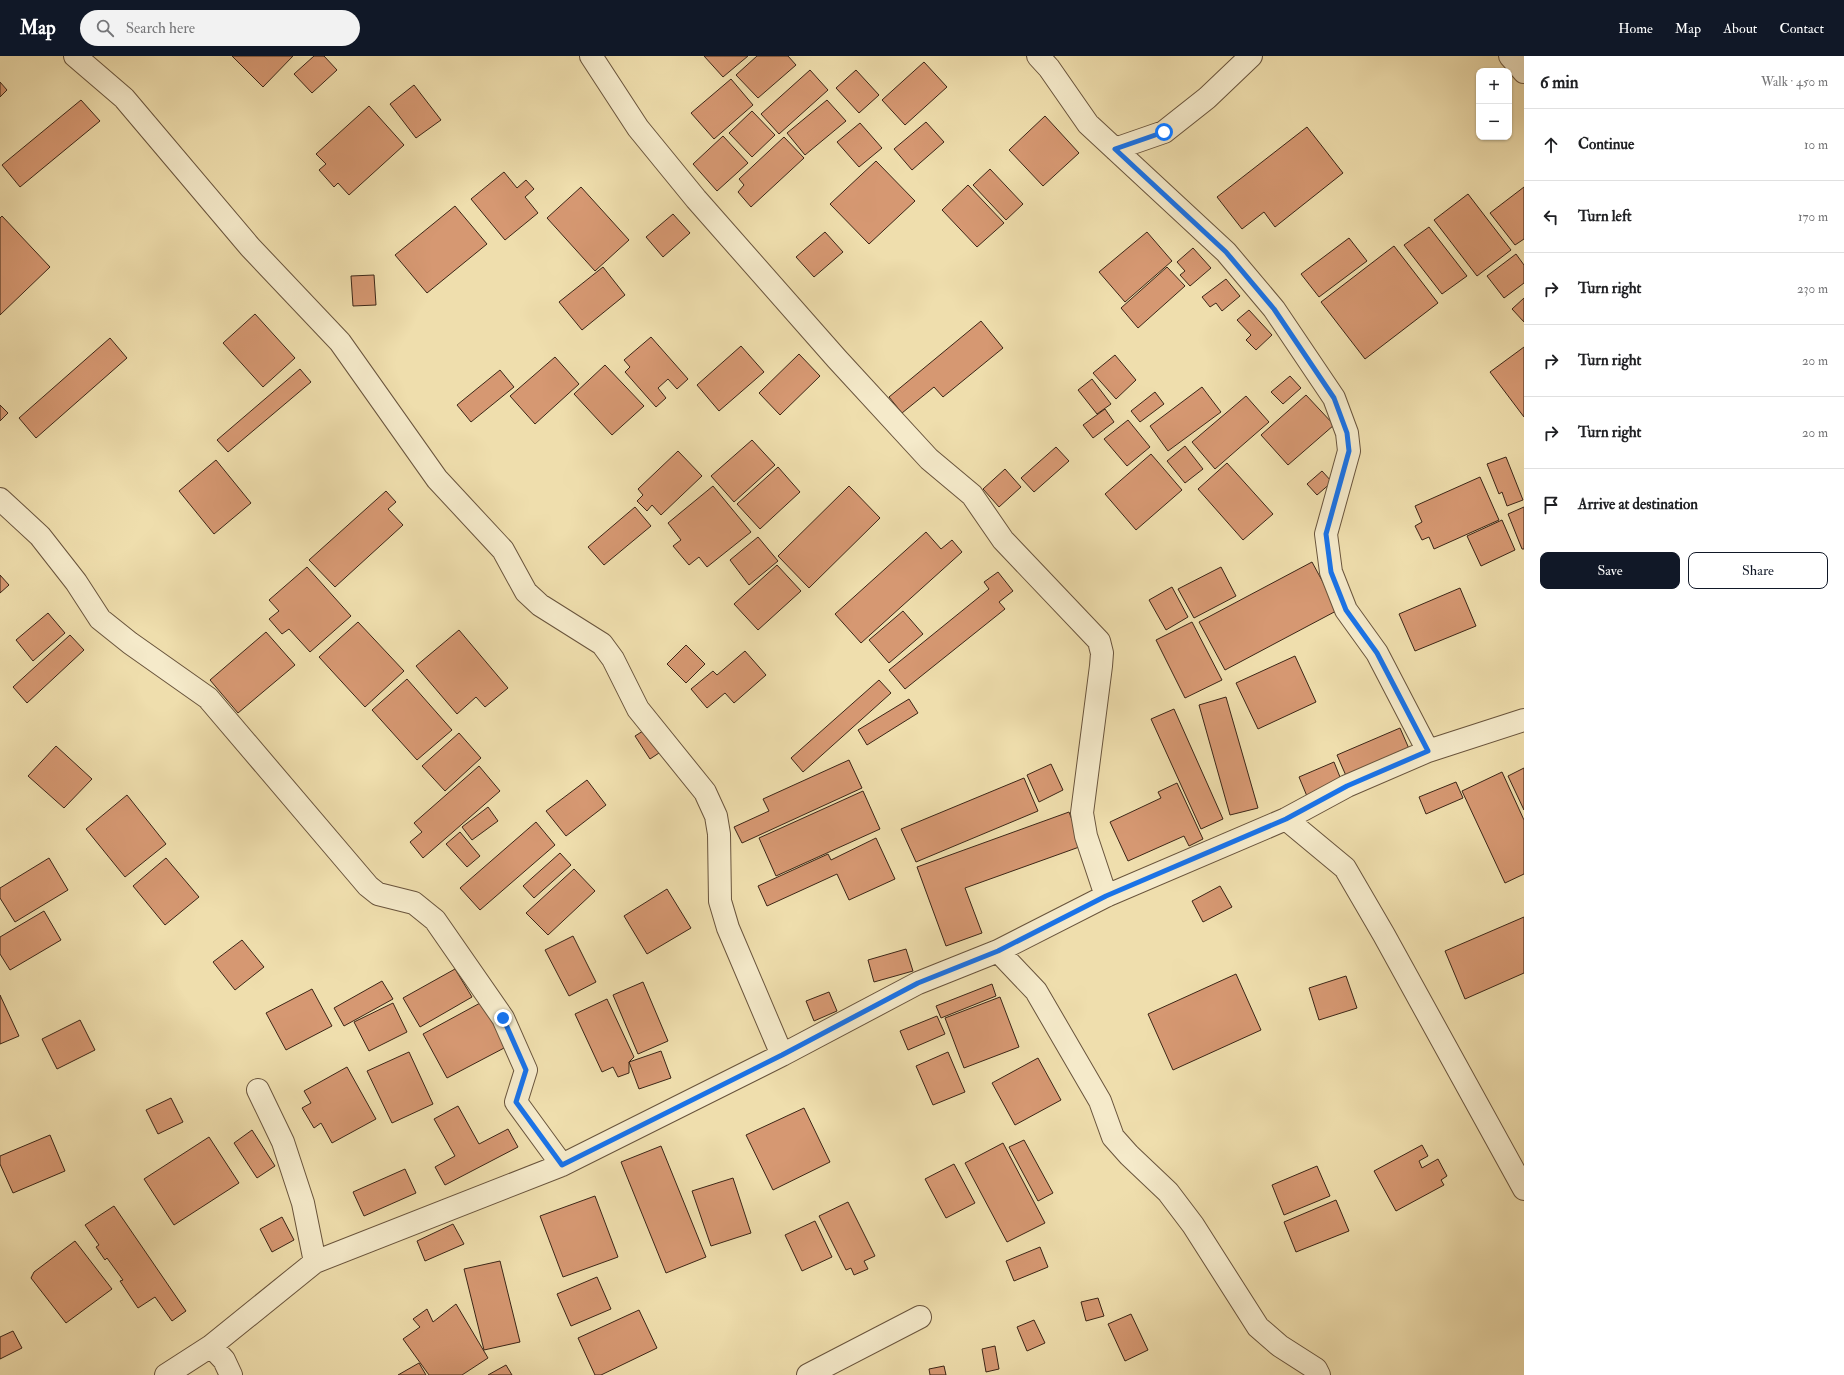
<!DOCTYPE html>
<html lang="en">
<head>
<meta charset="utf-8">
<style>
  :root { --surface:#fff; --page:#f2f2f2; --text:#202124; --muted:#757577; --line:#e0e0e0; --accent:#111827 }
  body { margin:0; font-family:"IM FELL Double Pica",serif; background:var(--page); color:var(--text) }
  .controls { position:absolute; right:12px; top:12px; display:grid; overflow:hidden; border-radius:8px; box-shadow:0 1px 3px #0004 }
  .controls button { width:36px; height:36px; display:grid; place-items:center; padding:0; border:0; border-bottom:1px solid var(--line); background:var(--surface); color:var(--text); font:20px sans-serif }
  .stop { position:absolute; width:12px; height:12px; margin:-9px; border:3px solid #1a73e8; border-radius:50%; background:#fff }
  .stop.end { background:#1a73e8; border-color:#fff; box-shadow:0 1px 4px #0008 }
  .list { margin:0; padding:0; list-style:none }
  h2 { display:flex; justify-content:space-between; align-items:center; height:52px; margin:0; padding:0 16px; font-size:17px }
  h2 small { font-size:13px; font-weight:400; color:var(--muted) }
  .list li { display:grid; grid-template-columns:26px 1fr auto; gap:12px; align-items:center; box-sizing:border-box; height:72px; padding:0 16px; border-top:1px solid var(--line) }
  .list b { display:block; font-size:15px; white-space:nowrap }
  .list em { font-size:13px; font-style:normal; color:var(--muted) }
  .actions { display:flex; gap:8px; padding:12px 16px }
  .actions a { flex:1; padding:9px 0; border:1px solid var(--accent); border-radius:8px; text-align:center; font-size:14px; color:var(--accent) }
  .actions .main { background:var(--accent); color:#fff }
  .icon { flex:none; width:22px; height:22px; fill:none; stroke:currentColor; stroke-width:2; stroke-linecap:round; stroke-linejoin:round }
  .map { position:relative; flex:none; width:1524px; height:1319px; overflow:hidden }
  header { display:flex; align-items:center; gap:24px; box-sizing:border-box; height:56px; padding:0 20px; background:var(--accent); color:#fff }
  header strong { font-size:19px }
  nav { display:flex; gap:22px; margin-inline-start:auto; font-size:14px }
  .search { width:280px; height:36px; background:var(--page); display:flex; align-items:center; gap:10px; box-sizing:border-box; padding:0 14px; border-radius:22px; color:var(--muted); font-size:15px }
  main { display:flex }
  aside { flex:1; background:var(--surface) }
  .map>svg:first-child { display:block }
  .building { fill:#d69872; stroke:#3c2617 }
  .lines { fill:none; stroke-linecap:round; stroke-linejoin:round }
  .minor-casing { stroke:#69543c; stroke-width:24 }
  .minor { stroke:#f5eaca; stroke-width:22 }
  .route { stroke:#1a73e8; stroke-width:5 }
</style>
</head>
<body>
<header>
<strong>Map</strong>
<div class="search"><svg class="icon" aria-label="search" viewBox="0 0 24 24"><circle cx="10" cy="10" r="6"/><path d="M15 15l6 6"/></svg>Search here</div>
<nav><a>Home</a><a>Map</a><a>About</a><a>Contact</a></nav>
</header>
<main>
<div class="map">
<svg width="1524" height="1319" viewBox="0 0 1524 1319">
  <rect width="100%" height="100%" fill="#efdead"/>
  <filter id="stains"><feTurbulence type="fractalNoise" baseFrequency=".005" numOctaves="4"/><feColorMatrix values="0 0 0 0 .2 0 0 0 0 .09 0 0 0 0 .02 0 0 0 .5 -.17"/></filter>
  <radialGradient id="worn" r=".72"><stop offset=".6" stop-color="#630" stop-opacity="0"/><stop offset="1" stop-color="#630" stop-opacity=".3"/></radialGradient>
  <!-- building -->
  <path class="building" d="M232,0h61l-30,31z
    M314,0h10l13,14 -25,23 -18,-19z
    M704,0h44l-25,21z
    M757,0h31l8,9 -38,33 -22,-23z
    M924,6l23,25 -42,38 -23,-25z
    M810,14l18,20 -49,44 -18,-20z
    M856,14l23,25 -20,18 -23,-25z
    M731,23l22,26 -39,34 -23,-26z
    M0,26l7,8 -7,7z
    M414,29l27,35 -25,18 -26,-34z
    M81,44l19,21 -80,66 -18,-22z
    M827,44l19,21 -41,34 -18,-22z
    M369,50l35,39 -55,50 -11,-12 -4,4 -15,-17 7,-6 -10,-10z
    M752,55l23,24 -23,22 -23,-24z
    M1045,60l34,37 -36,33 -34,-36z
    M926,66l18,20 -32,28 -18,-21z
    M860,67l22,25 -23,19 -22,-25z
    M1307,71l36,46 -68,54 -11,-15 -22,17 -25,-32z
    M723,80l25,27 -31,28 -24,-27z
    M784,81l20,21 -53,49 -13,-15 6,-7 -5,-6z
    M876,105l39,40 -46,43 -39,-40z
    M990,113l33,35 -17,16 -33,-35z
    M504,116l13,16 9,-8 8,9 -9,8 13,16 -33,27 -34,-41z
    M968,129l36,38 -27,24 -35,-37z
    M581,131l48,53 -34,31 -48,-53z
    M1524,131v52l-9,6 -25,-32z
    M1468,138l43,56 -34,26 -43,-56z
    M455,150l32,38 -60,49 -32,-38z
    M673,158l17,19 -27,24 -17,-20z
    M2,160l48,51 -50,48v-97z
    M1429,171l38,49 -25,18 -38,-49z
    M825,176l18,20 -29,25 -18,-20z
    M1147,176l25,29 -47,41 -26,-30z
    M1349,182l18,23 -48,36 -18,-23z
    M1394,190l44,57 -73,56 -44,-57z
    M1193,192l18,20 -21,18 -10,-11 5,-4 -8,-9z
    M1516,198l8,11v18l-20,15 -17,-22z
    M603,211l22,28 -43,35 -23,-28z
    M1167,211l18,19 -47,42 -17,-20z
    M374,219l2,30 -23,1 -2,-30z
    M1226,223l14,17 -18,15 -6,-8 -6,4 -8,-10z
    M1524,242v24l-12,-13z
    M1249,254l23,25 -16,15 -10,-10 5,-5 -14,-15z
    M255,258l40,44 -32,29 -40,-44z
    M981,265l22,27 -60,49 -9,-10 -32,26 -13,-16z
    M651,281l37,42 -11,10 -9,-10 -10,9 8,10 -10,9 -31,-35 5,-5 -6,-7z
    M110,282l17,20 -91,80 -17,-20z
    M741,290l23,26 -45,39 -22,-26z
    M1524,291v70l-34,-45z
    M799,298l21,22 -40,39 -21,-22z
    M1115,299l21,25 -20,19 -23,-26z
    M555,301l24,27 -44,40 -25,-28z
    M605,309l39,41 -32,29 -38,-41z
    M300,313l11,13 -83,70 -11,-12z
    M500,314l14,17 -43,35 -14,-17z
    M1290,320l11,12 -18,16 -12,-12z
    M1092,323l19,25 -14,10 -19,-24z
    M1202,331l19,25 -53,39 -18,-25z
    M1155,336l9,12 -24,18 -9,-11z
    M1306,339l28,30 -46,40 -27,-30z
    M1246,340l23,26 -54,47 -23,-27z
    M0,349l8,8 -8,8z
    M1105,353l9,13 -21,16 -10,-13z
    M1128,364l22,27 -23,19 -23,-27z
    M752,384l23,25 -41,37 -23,-26z
    M1185,390l18,23 -18,14 -18,-22z
    M1056,391l13,14 -35,31 -13,-14z
    M678,395l24,25 -41,39 -9,-10 -5,6 -10,-10 6,-6 -5,-6z
    M1151,398l31,36 -46,40 -31,-36z
    M1506,401l17,43 -16,6 -5,-14 -3,2 -12,-30z
    M216,404l35,43 -37,31 -35,-43z
    M1227,407l46,51 -30,26 -45,-51z
    M778,411l22,25 -40,37 -23,-25z
    M1005,413l16,18 -22,20 -16,-18z
    M1322,415l10,11 -15,13 -10,-11z
    M1480,421l19,43 -65,29 -5,-12 -7,3 -7,-14 7,-4 -7,-16z
    M713,430l38,46 -44,35 -8,-10 -10,8 -16,-19 8,-6 -13,-17z
    M849,430l31,32 -71,70 -31,-32z
    M386,435l10,11 -8,7 15,16 -68,62 -26,-27z
    M635,451l16,19 -47,39 -16,-18z
    M1524,451v42h-2l-14,-35z
    M1502,464l13,30 -34,16 -14,-30z
    M926,476l15,17 11,-9 10,12 -101,91 -26,-29z
    M758,481l20,24 -29,24 -19,-25z
    M1312,506l26,48 -113,60 -26,-48z
    M777,509l24,26 -43,39 -24,-26z
    M307,511l44,49 -41,36 -21,-23 -7,5 -13,-15 10,-8 -10,-11z
    M1221,511l15,29 -42,22 -16,-29z
    M998,516l15,19 -14,11 6,7 -100,80 -16,-19 100,-81 -5,-7z
    M0,519l9,10 -9,8z
    M1172,531l16,30 -22,13 -17,-30z
    M1460,532l16,38 -61,25 -16,-37z
    M903,555l20,23 -34,29 -20,-23z
    M48,557l17,20 -32,28 -17,-21z
    M358,566l46,49 -39,36 -46,-50z
    M1192,566l30,58 -37,18 -29,-58z
    M459,574l49,58 -23,19 -9,-10 -19,17 -41,-48z
    M266,576l29,33 -57,48 -28,-33z
    M70,579l14,15 -57,53 -14,-16z
    M686,589l19,19 -19,19 -19,-19z
    M745,595l21,24 -32,28 -9,-10 -18,15 -16,-19 22,-18 4,4z
    M1295,600l21,46 -58,27 -22,-46z
    M407,623l45,51 -35,30 -45,-50z
    M879,624l12,13 -88,79 -12,-14z
    M1226,641l32,111 -28,7 -31,-110z
    M909,643l9,14 -51,32 -9,-15z
    M1174,653l49,110 -22,10 -50,-110z
    M651,670l14,23 -15,10 -15,-23z
    M1400,672l10,23 -63,27 -10,-23z
    M459,677l22,25 -36,33 -23,-25z
    M56,690l36,33 -28,29 -36,-32z
    M849,704l13,28 -120,55 -8,-16 35,-16 -6,-12z
    M1334,706l10,25 -35,14 -10,-24z
    M1051,708l12,26 -24,12 -12,-27z
    M479,710l21,25 -77,67 -13,-16 12,-10 -8,-9z
    M1524,712v42l-16,-34z
    M1502,716l22,48v54l-19,9 -43,-92z
    M1024,722l14,33 -122,51 -15,-33z
    M587,724l19,25 -40,31 -20,-25z
    M1456,726l7,16 -37,16 -7,-17z
    M1177,727l26,56 -14,7 -5,-10 -56,25 -18,-39 51,-24 -3,-6z
    M863,735l17,38 -104,47 -17,-38z
    M127,739l39,49 -41,33 -39,-48z
    M488,751l10,14 -26,19 -10,-13z
    M1069,756l13,34 -117,42 17,45 -36,13 -29,-79z
    M536,766l19,23 -75,65 -20,-22z
    M460,776l20,24 -13,11 -21,-23z
    M876,782l19,41 -46,21 -12,-26 -70,32 -9,-20 70,-32 3,6z
    M560,797l11,12 -37,33 -11,-12z
    M49,802l19,32 -53,32 -15,-24v-10z
    M166,802l33,39 -34,28 -32,-39z
    M574,813l21,22 -47,44 -22,-22z
    M1220,830l12,21 -29,15 -11,-21z
    M667,833l24,39 -44,26 -23,-38z
    M44,855l17,29 -51,30 -10,-16v-17z
    M1524,861v56l-59,26 -20,-48z
    M573,880l23,46 -27,14 -24,-46z
    M242,884l22,27 -29,23 -22,-28z
    M906,893l7,22 -39,11 -6,-22z
    M455,913l17,28 -52,30 -17,-29z
    M1236,918l25,56 -88,40 -25,-56z
    M1346,920l11,32 -38,12 -10,-32z
    M382,925l11,18 -49,27 -10,-18z
    M643,926l25,59 -30,13 -25,-59z
    M992,928l4,12 -55,22 -5,-12z
    M312,933l20,37 -46,24 -20,-37z
    M829,936l8,19 -23,10 -8,-20z
    M0,939l19,41 -19,8z
    M1000,941l19,50 -55,21 -19,-50z
    M607,943l27,58 -5,5v11l-11,4 -5,-10 -11,5 -27,-58z
    M482,946l24,45 -59,31 -24,-44z
    M393,947l14,29 -38,19 -15,-29z
    M937,960l8,18 -37,16 -8,-19z
    M80,964l15,30 -38,19 -15,-30z
    M661,995l10,27 -32,11 -10,-27z
    M409,996l24,52 -41,19 -25,-52z
    M948,996l17,40 -32,13 -17,-39z
    M1038,1002l23,42 -46,25 -23,-42z
    M347,1011l29,52 -44,24 -11,-20 -7,5 -12,-20 9,-5 -7,-12z
    M171,1042l12,24 -25,12 -12,-24z
    M458,1050l21,38 29,-15 10,18 -73,38 -10,-18 20,-11 -21,-37z
    M804,1052l26,54 -57,28 -27,-55z
    M252,1074l23,36 -18,12 -23,-35z
    M50,1079l15,36 -52,22 -13,-29v-8z
    M209,1081l30,46 -65,42 -30,-46z
    M1024,1084l29,53 -15,8 -29,-54z
    M1003,1087l42,80 -38,19 -42,-79z
    M1422,1089l6,11 -9,5 3,7 16,-9 9,17 -6,4 3,5 -48,26 -22,-40z
    M661,1090l45,111 -40,16 -45,-111z
    M954,1108l21,39 -29,15 -21,-39z
    M1317,1110l13,30 -46,19 -12,-30z
    M405,1113l11,24 -52,23 -11,-24z
    M733,1122l18,55 -40,13 -19,-55z
    M595,1140l23,61 -55,20 -23,-61z
    M1336,1144l13,31 -53,21 -12,-30z
    M848,1146l27,54 -11,5 4,8 -14,6 -3,-7 -5,2 -27,-54z
    M114,1150l72,105 -14,10 -17,-24 -17,11 -18,-27 3,-1 -16,-22 -2,2 -9,-13 3,-2 -14,-20z
    M282,1161l12,23 -22,12 -12,-23z
    M815,1165l17,36 -30,14 -17,-36z
    M453,1168l11,20 -39,17 -8,-20z
    M75,1185l37,48 -46,34 -35,-45 3,-6z
    M1040,1191l8,20 -34,14 -8,-20z
    M500,1205l20,81 -36,8 -20,-81z
    M597,1221l14,32 -40,17 -14,-32z
    M1098,1242l6,18 -18,5 -5,-19z
    M456,1248l32,54 -26,17h-33l-26,-36 17,-12 -7,-8 14,-10 6,13z
    M639,1254l18,38 -56,27h-6l-17,-37z
    M1131,1258l17,36 -23,11 -17,-37z
    M1034,1264l11,23 -18,8 -10,-24z
    M13,1275l9,17 -22,11v-22z
    M995,1290l4,23 -13,3 -4,-23z
    M419,1307l7,12h-28z
    M506,1309l6,10h-24z
    M944,1310l2,9h-16l-1,-6z"/>
  <g class="lines">
    <defs>
      <path id="minor" d="M75,0l49,42 126,149 90,95 97,137 66,71 23,42 14,13 62,39 11,15 25,50 67,83 11,24 3,18 1,67 8,27 54,127
        M591,0l47,72 58,71 141,160 92,100 43,36 31,45 96,101 3,12 -1,13 -19,147 4,23 20,60
        M1038,0l11,12 39,56 138,128 48,57 60,89 13,35 2,18 -23,83 5,38 15,38 31,43 51,98
        M1510,0l14,16
        M1115,93l49,-17 43,-34 44,-42
        M0,443l40,37 36,46 24,37 30,24 78,55 160,188 10,8 36,9 21,17 68,98 23,52 -10,32 46,63
        M1286,763l59,49 39,67 140,254
        M998,895l38,40 64,110 13,36 16,18 39,37 25,33 65,102 22,19 36,23 3,6
        M258,1034l25,52 20,61 12,59
        M211,1290l13,14 7,15
        M166,1319l45,-29 104,-84 247,-97 220,-110 136,-72 80,-32 108,-55 180,-77 61,-33 81,-35 96,-31
        M808,1319l112,-58"/>
    </defs>
    <!-- minor casing -->
    <use href="#minor" class="minor-casing"/>
    <!-- minor -->
    <use href="#minor" class="minor"/>
  </g>
  <g class="lines">
    <!-- route -->
    <path class="route" d="M503,962l23,52 -10,32 46,63 220,-110 136,-72 80,-32 108,-55 180,-77 61,-33 81,-35 -51,-98 -31,-43 -15,-38 -5,-38 23,-83 -2,-18 -13,-35 -60,-89 -48,-57 -111,-103 49,-17"/>
  </g>
  <rect width="100%" height="100%" filter="url(#stains)"/>
  <rect width="100%" height="100%" fill="url(#worn)"/>
</svg>
<div class="controls">
<button>+</button>
<button>−</button>
</div>
<div class="stop" style="left:1164px;top:76px"></div>
<div class="stop end" style="left:503px;top:962px"></div>
</div>
<aside>
<h2>6 min<small>Walk · 450 m</small></h2>
<ul class="list">
<li><svg class="icon" aria-label="ahead" viewBox="0 0 24 24"><path d="M12 20V5M6 11l6-6 6 6"/></svg><div><b>Continue</b></div><em>10 m</em></li>
<li><svg class="icon" aria-label="left" viewBox="0 0 24 24"><path d="M17 20v-9H6M10 6l-5 5 5 5"/></svg><div><b>Turn left</b></div><em>170 m</em></li>
<li><svg class="icon" aria-label="right" viewBox="0 0 24 24"><path d="M7 20v-9h11M14 6l5 5-5 5"/></svg><div><b>Turn right</b></div><em>230 m</em></li>
<li><svg class="icon" aria-label="right" viewBox="0 0 24 24"><path d="M7 20v-9h11M14 6l5 5-5 5"/></svg><div><b>Turn right</b></div><em>20 m</em></li>
<li><svg class="icon" aria-label="right" viewBox="0 0 24 24"><path d="M7 20v-9h11M14 6l5 5-5 5"/></svg><div><b>Turn right</b></div><em>20 m</em></li>
<li><svg class="icon" aria-label="arrive" viewBox="0 0 24 24"><path d="M6 21V4h12l-3 4 3 4H6"/></svg><div><b>Arrive at destination</b></div></li>
</ul>
<div class="actions"><a class="main">Save</a><a>Share</a></div>
</aside>
</main>
</body>
</html>
